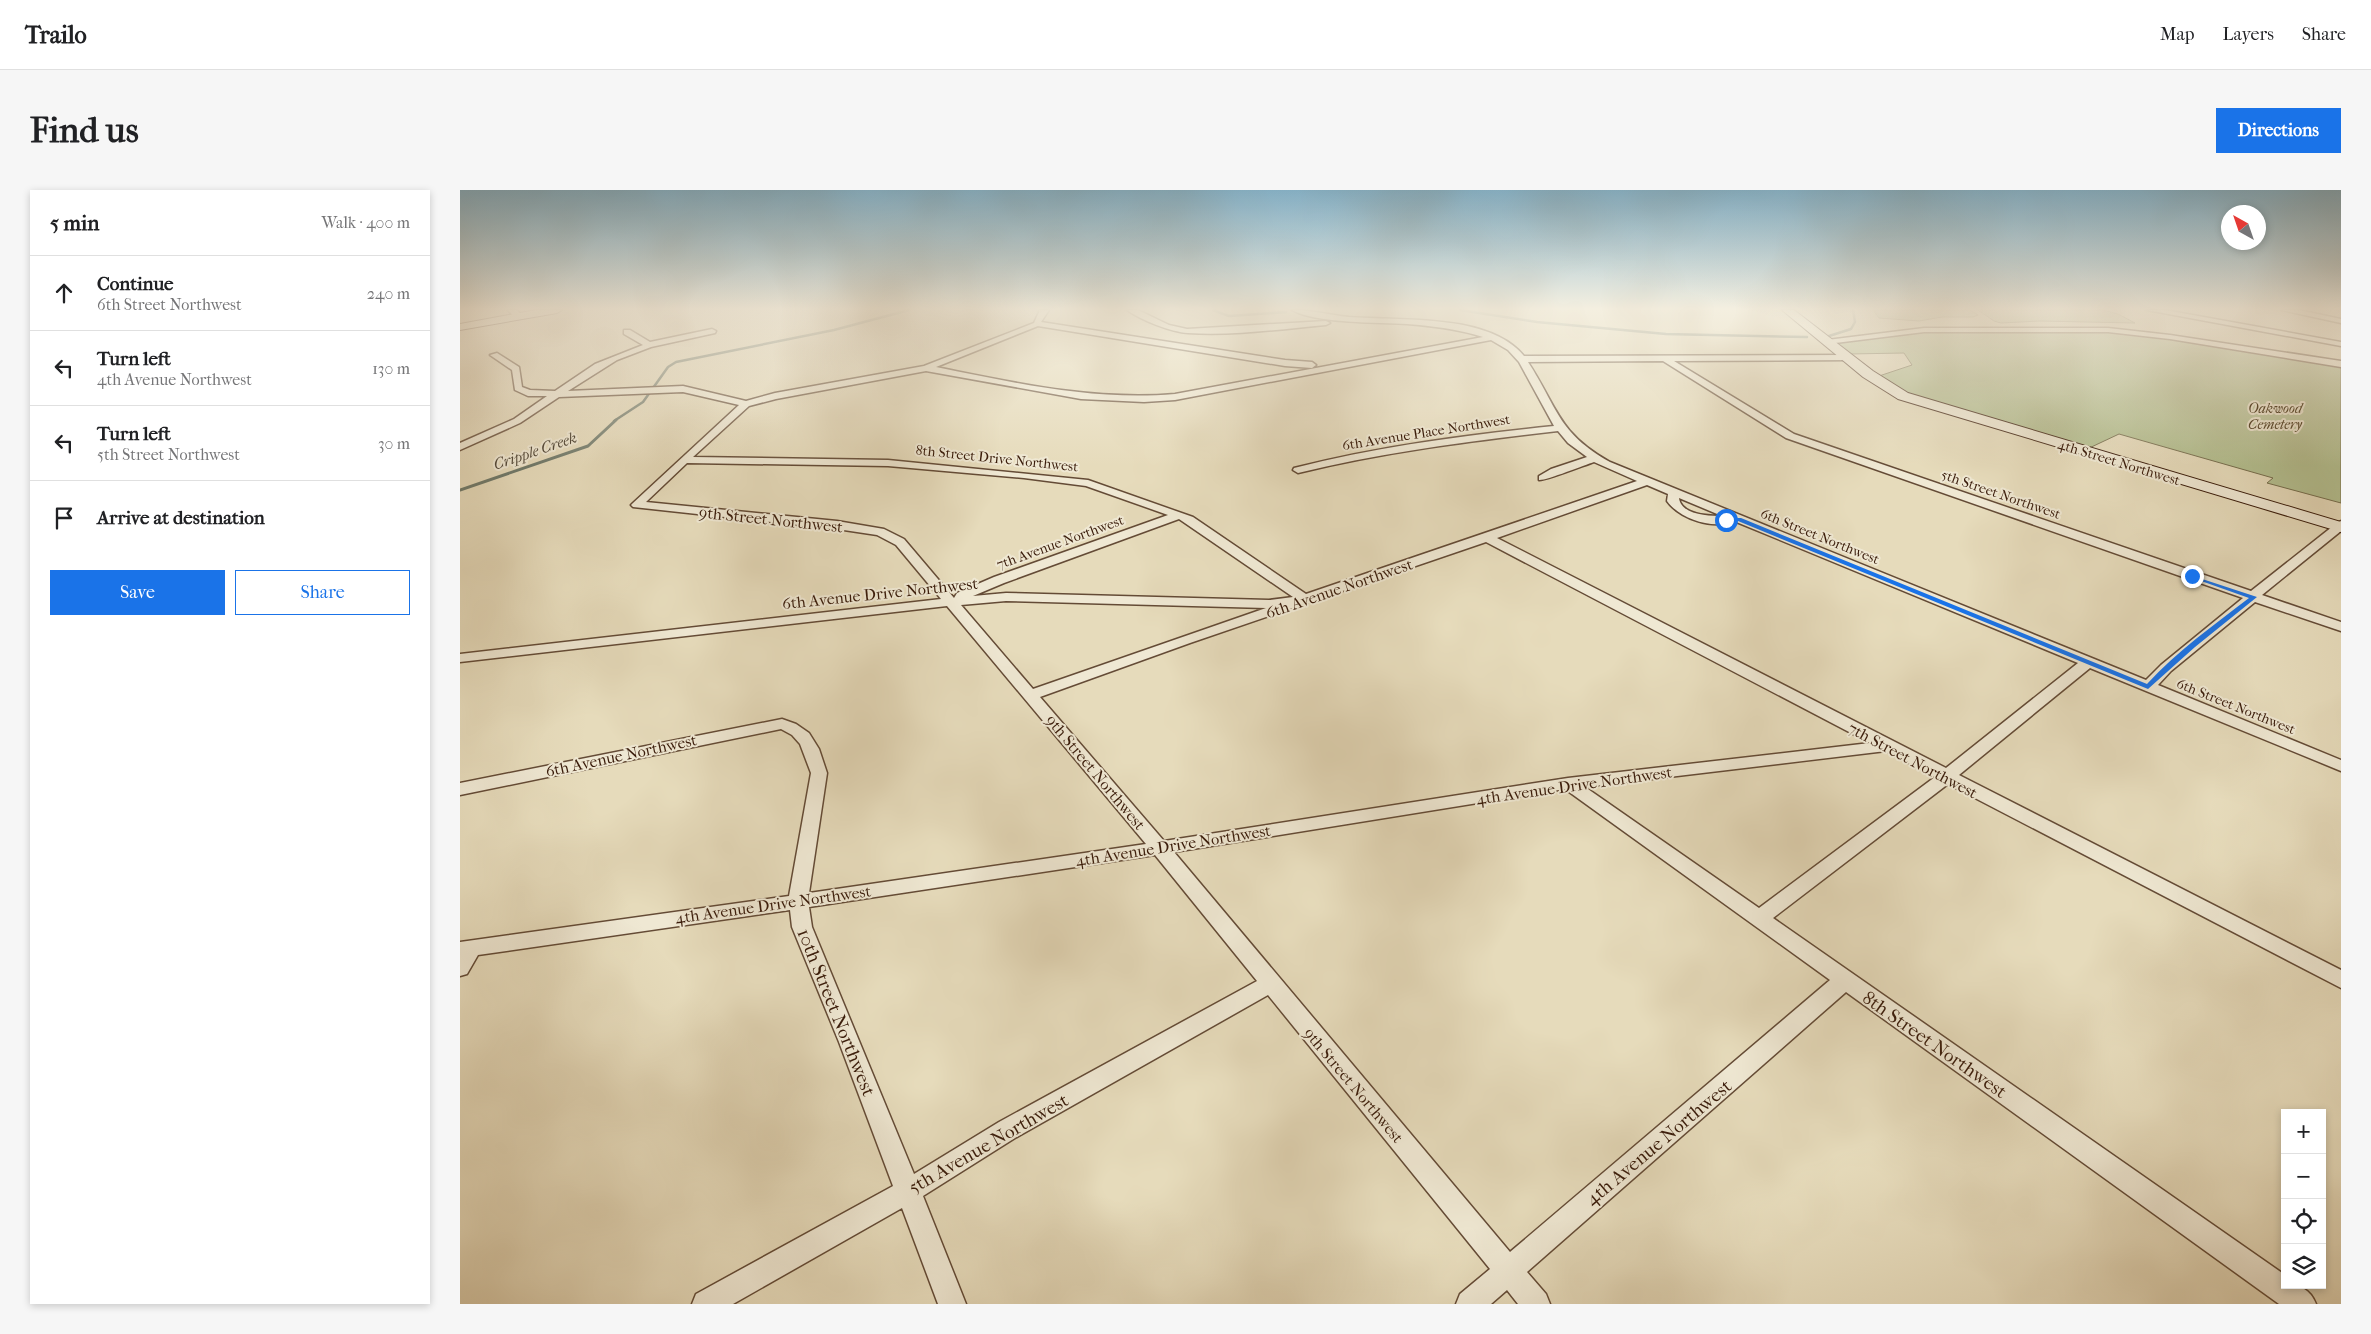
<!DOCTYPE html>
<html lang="en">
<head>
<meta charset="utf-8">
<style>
  :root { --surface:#fff; --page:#f6f6f6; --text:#202124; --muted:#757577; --line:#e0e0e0; --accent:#1a73e8 }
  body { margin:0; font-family:"IM FELL French Canon",serif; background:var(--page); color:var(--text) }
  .controls { position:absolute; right:15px; bottom:15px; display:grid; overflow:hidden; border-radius:0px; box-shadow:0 2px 8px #0003 }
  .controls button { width:45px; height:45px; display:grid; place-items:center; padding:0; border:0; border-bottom:1px solid var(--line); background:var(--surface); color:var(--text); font:25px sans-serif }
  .compass { position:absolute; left:1761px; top:15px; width:45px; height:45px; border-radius:50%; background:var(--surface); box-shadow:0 2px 8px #0003; rotate:320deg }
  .stop { position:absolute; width:15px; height:15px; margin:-11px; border:4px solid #1a73e8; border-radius:50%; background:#fff }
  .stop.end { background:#1a73e8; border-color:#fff; box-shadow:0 1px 5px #0008 }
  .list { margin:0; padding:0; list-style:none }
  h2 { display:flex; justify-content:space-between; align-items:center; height:65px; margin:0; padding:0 20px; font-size:21px }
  h2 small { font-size:16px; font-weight:400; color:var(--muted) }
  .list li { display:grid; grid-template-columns:32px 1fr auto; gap:15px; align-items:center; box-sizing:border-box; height:75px; padding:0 20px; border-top:1px solid var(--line) }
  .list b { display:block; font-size:19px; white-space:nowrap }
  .list p { margin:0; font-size:16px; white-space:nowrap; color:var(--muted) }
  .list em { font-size:16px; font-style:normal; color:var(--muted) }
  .actions { display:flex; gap:10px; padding:15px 20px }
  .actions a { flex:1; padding:11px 0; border:1px solid var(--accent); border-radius:0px; text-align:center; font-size:18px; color:var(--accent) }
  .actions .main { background:var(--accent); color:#fff }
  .icon { flex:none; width:28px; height:28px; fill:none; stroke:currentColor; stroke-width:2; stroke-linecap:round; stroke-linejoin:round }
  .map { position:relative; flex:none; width:1881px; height:1114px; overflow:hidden; border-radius:0px }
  header { display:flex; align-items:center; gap:30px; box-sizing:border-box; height:70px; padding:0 25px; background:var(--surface); border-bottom:1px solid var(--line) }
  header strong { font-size:24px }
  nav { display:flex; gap:28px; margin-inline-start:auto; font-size:18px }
  .intro { display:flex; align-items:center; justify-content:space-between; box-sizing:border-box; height:120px; padding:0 30px }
  h1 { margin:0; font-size:35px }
  .button { padding:12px 22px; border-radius:0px; background:var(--accent); color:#fff; font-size:18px; font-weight:700 }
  main { display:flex; gap:30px; padding:0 30px }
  aside { flex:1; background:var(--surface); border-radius:0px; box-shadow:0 2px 8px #0003 }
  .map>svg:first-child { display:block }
  .green { fill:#b4c091; stroke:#766e4e }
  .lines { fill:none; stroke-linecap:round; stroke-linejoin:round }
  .stream-far1 { stroke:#717b6c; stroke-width:2.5 }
  .stream { stroke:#717b6c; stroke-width:3 }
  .street-casing { stroke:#644b36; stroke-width:3 }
  .secondary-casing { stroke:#391b0a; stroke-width:2 }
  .street { fill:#efe8d3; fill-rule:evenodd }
  .secondary { fill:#efe8d3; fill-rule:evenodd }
  .route { fill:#1a73e8 }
  .labels { text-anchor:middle; stroke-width:4; stroke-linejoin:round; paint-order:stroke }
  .far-park-label { font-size:14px; font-style:italic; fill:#5e4d32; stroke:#efe8d3 }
  .far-street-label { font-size:14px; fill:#391b0a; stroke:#efe8d3 }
  .far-water-label { font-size:15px; font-style:italic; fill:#554b3b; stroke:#efe8d3 }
  .street-label { font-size:16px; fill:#391b0a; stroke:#efe8d3 }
  .near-street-label { font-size:19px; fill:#391b0a; stroke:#efe8d3 }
</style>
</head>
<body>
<header>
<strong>Trailo</strong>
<nav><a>Map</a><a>Layers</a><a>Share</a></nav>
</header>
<div class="intro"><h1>Find us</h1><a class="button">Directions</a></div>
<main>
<aside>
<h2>5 min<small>Walk · 400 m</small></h2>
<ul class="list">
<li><svg class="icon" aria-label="ahead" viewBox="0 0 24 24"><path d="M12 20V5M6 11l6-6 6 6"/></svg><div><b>Continue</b><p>6th Street Northwest</p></div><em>240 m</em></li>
<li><svg class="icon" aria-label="left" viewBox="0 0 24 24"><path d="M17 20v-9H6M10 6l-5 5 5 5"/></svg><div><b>Turn left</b><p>4th Avenue Northwest</p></div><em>130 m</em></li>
<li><svg class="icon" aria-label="left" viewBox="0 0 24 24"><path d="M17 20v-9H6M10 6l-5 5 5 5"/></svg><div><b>Turn left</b><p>5th Street Northwest</p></div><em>30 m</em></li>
<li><svg class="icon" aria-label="arrive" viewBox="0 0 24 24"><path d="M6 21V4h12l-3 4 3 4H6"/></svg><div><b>Arrive at destination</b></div></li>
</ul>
<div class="actions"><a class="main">Save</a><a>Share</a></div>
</aside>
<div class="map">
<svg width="1881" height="1114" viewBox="0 0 1881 1114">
  <rect width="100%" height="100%" fill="#e6dbbb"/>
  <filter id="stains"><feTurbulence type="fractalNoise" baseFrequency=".004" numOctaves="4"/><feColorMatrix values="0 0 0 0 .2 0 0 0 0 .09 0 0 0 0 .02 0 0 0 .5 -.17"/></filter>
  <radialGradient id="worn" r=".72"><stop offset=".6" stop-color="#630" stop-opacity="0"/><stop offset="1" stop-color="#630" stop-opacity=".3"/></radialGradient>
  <!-- green -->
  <path class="green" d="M1413,120h97l8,5 -5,2h-31l-23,4 -40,-3z
    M1518,120h125l15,4 17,9 -95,-2 -39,2 -7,-2z
    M1467,142h181l59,6 174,28v137l-74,-20 6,-5 -154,-44 -34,16 -168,-52 -38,-22 33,-11 -8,-12 -55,1 -13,-11z"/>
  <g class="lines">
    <!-- stream-far1 -->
    <path class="stream-far1" d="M753,120l16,6 57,-4
      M1000,120l77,12 129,12 141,3
      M1369,146l22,-7 4,-7 -2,-12
      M154,231l29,-19 25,-35 8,-5 158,-32 75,-20"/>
    <!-- stream -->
    <path class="stream" d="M0,300l128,-44 28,-26"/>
    <defs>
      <path id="street" d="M48,120h9l6,7 -7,2z
        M580,120h9l-8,12 244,38 27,2 4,3 -4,3 -27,-2 -247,-40 -102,41c80,16 157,34 239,27l308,-57c-25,-8 -50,-11 -76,-13 -29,-2 -90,0 -115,-14 20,0 38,5 57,7 51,4 140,-4 175,39l324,-1 4,3 -1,2 -177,1 120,73 457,157 86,-68 4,-2v10l-79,64 79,27v9l-86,-29 -84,69 -13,14 183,75v11l-251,-103 -131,107 382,195v18l-393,-204 -175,134 512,357v10c15,0 25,4 31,19h-37l-433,-312 -319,280 19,22 4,10h-32l-11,-14 -16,14h-35l4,-10 30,-25 -222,-274 -253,143 -92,58 43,108h-28l-36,-96 -169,96h-41l4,-10 197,-108 -54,-144 -47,-115 -2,-17 -312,45 -11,19 -7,2v-34l329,-46 22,-123 -11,-29 -8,-9 -11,-6 -321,66v-12l322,-64 14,5 13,9 10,16 8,24 -18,120 337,-49 -199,-238 -487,56v-8l481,-55 -45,-54 -19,-10 -40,-6 -204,-22 -2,-2 2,-2 106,-98 -56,-13 -124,5 -39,26 -60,27v-7l54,-24 33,-23h-19l-13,-6 -3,-20 -22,-15 7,-2 22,14 3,20 8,3 25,1 40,-27 48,-19 -19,-11v-4h6l20,12 62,-13 4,2 -1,2 -64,14 -34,13 -49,31 115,-5 63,15 29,-8 149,-27 110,-43zM1031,150l17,10 11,12 35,64c-87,9 -174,20 -260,42l-1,2 5,3c86,-21 173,-32 260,-42l10,12 19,14 -36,12 -12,7v4c6,1 46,-15 55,-18l43,19 -331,113 -113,-77 -105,-37 -200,-20 -195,-3 56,-51 27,-7 150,-28 155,28 63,3 31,-2zM1203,171l123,77 457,160 -82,67 -15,15 -536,-218c-53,-30 -52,-54 -82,-100zM227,273l201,3 136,12 62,8 82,29 -174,62 -37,16 -3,5 -50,-59 -20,-10 -47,-8 -191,-19zM1187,295l21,9 -1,7c13,18 46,29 67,20l344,142 -132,105 -449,-230zM1219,308l43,18c-13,0 -41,-1 -43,-18zM719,329l114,78 -24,3 -263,-7 -33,3 31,-13zM1026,352l384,201 -302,35 -404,63 -124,-144 150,-54zM546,411l260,7 -233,81 -72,-84zM1426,561l49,26 -176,131 -174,-121zM1105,599l265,191 -320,272 -336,-400zM695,665l102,126 -258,141 -85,52 -102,-247 -3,-20z
        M667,120h11l31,15 18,4 139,-8 4,2 -4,2c-45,4 -93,11 -138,8 -17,-1 -47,-13 -61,-23z
        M1687,120h18l176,32v4z
        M1822,120h17l42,9v4z
        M1464,138h184l62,7 171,26v6l-171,-28 -62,-7h-184l-97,12 -4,-2 4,-2z"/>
      <path id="secondary" d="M76,120h26l-5,3 -97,17v-6z
        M1322,120h12l79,61 35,22 433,129v10l-443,-133 -35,-22z"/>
    </defs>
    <!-- street casing -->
    <use href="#street" class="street-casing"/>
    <!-- secondary casing -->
    <use href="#secondary" class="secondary-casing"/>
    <!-- street -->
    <use href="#street" class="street"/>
    <!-- secondary -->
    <use href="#secondary" class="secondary"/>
  </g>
  <!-- sky -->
  <linearGradient id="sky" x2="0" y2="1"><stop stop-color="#87b7d0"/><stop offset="0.43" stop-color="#f4efe0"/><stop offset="1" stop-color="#f4efe0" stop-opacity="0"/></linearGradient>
  <rect width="1881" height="276" fill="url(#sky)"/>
  <!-- route -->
  <path class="route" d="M1263,328h18l406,166c30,-33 67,-59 102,-86l-59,-21v-2l67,22 -62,50 -47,42 -410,-168h-12z"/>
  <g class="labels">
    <!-- far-park labels -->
    <g class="far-park-label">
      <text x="1815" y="223">Oakwood<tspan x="1815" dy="16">Cemetery</tspan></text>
    </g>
    <!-- far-street labels -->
    <g class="far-street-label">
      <text transform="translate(966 242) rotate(-9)" y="5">6th Avenue Place Northwest</text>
      <text transform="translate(537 268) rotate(6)" y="5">8th Street Drive Northwest</text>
      <text transform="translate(1659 272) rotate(17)" y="5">4th Street Northwest</text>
      <text transform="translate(1541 304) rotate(19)" y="5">5th Street Northwest</text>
      <text transform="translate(1360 346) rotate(22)" y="5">6th Street Northwest</text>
      <text transform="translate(600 352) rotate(-20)" y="5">7th Avenue Northwest</text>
      <text transform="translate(1776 516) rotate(22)" y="5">6th Street Northwest</text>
    </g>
    <!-- far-water labels -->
    <g class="far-water-label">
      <text transform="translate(75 261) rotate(-19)" y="5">Cripple Creek</text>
    </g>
    <!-- street labels -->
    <g class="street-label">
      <text transform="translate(311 329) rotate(6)" y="6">9th Street Northwest</text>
      <text transform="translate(879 398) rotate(-19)" y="6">6th Avenue Northwest</text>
      <text transform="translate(420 403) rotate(-6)" y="6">6th Avenue Drive Northwest</text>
      <text transform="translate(161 565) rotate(-12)" y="6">6th Avenue Northwest</text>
      <text transform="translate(1453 570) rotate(28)" y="6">7th Street Northwest</text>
      <text transform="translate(636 582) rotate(50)" y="6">9th Street Northwest</text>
      <text transform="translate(1114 595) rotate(-8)" y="6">4th Avenue Drive Northwest</text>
      <text transform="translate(713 655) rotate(-9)" y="6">4th Avenue Drive Northwest</text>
      <text transform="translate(313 714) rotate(-8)" y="6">4th Avenue Drive Northwest</text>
      <text transform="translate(894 895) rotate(50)" y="6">9th Street Northwest</text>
    </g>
    <!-- near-street labels -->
    <g class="near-street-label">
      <text transform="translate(377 822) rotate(68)" y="7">10th Street Northwest</text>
      <text transform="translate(1475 854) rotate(35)" y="7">8th Street Northwest</text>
      <text transform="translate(1198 952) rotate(-40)" y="7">4th Avenue Northwest</text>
      <text transform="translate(528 953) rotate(-30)" y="7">5th Avenue Northwest</text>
    </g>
  </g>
  <rect width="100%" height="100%" filter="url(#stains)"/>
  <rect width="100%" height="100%" fill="url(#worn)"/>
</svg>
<div class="controls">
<button>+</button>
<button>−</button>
<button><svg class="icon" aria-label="locate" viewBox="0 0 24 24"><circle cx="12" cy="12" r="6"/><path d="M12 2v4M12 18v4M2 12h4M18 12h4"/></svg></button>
<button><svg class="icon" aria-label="layers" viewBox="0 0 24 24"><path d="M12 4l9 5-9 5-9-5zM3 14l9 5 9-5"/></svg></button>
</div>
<svg class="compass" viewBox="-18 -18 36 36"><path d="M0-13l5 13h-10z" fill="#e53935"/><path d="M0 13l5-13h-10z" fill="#757577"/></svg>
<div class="stop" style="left:1266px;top:330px"></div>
<div class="stop end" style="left:1732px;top:386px"></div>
</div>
</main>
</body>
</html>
